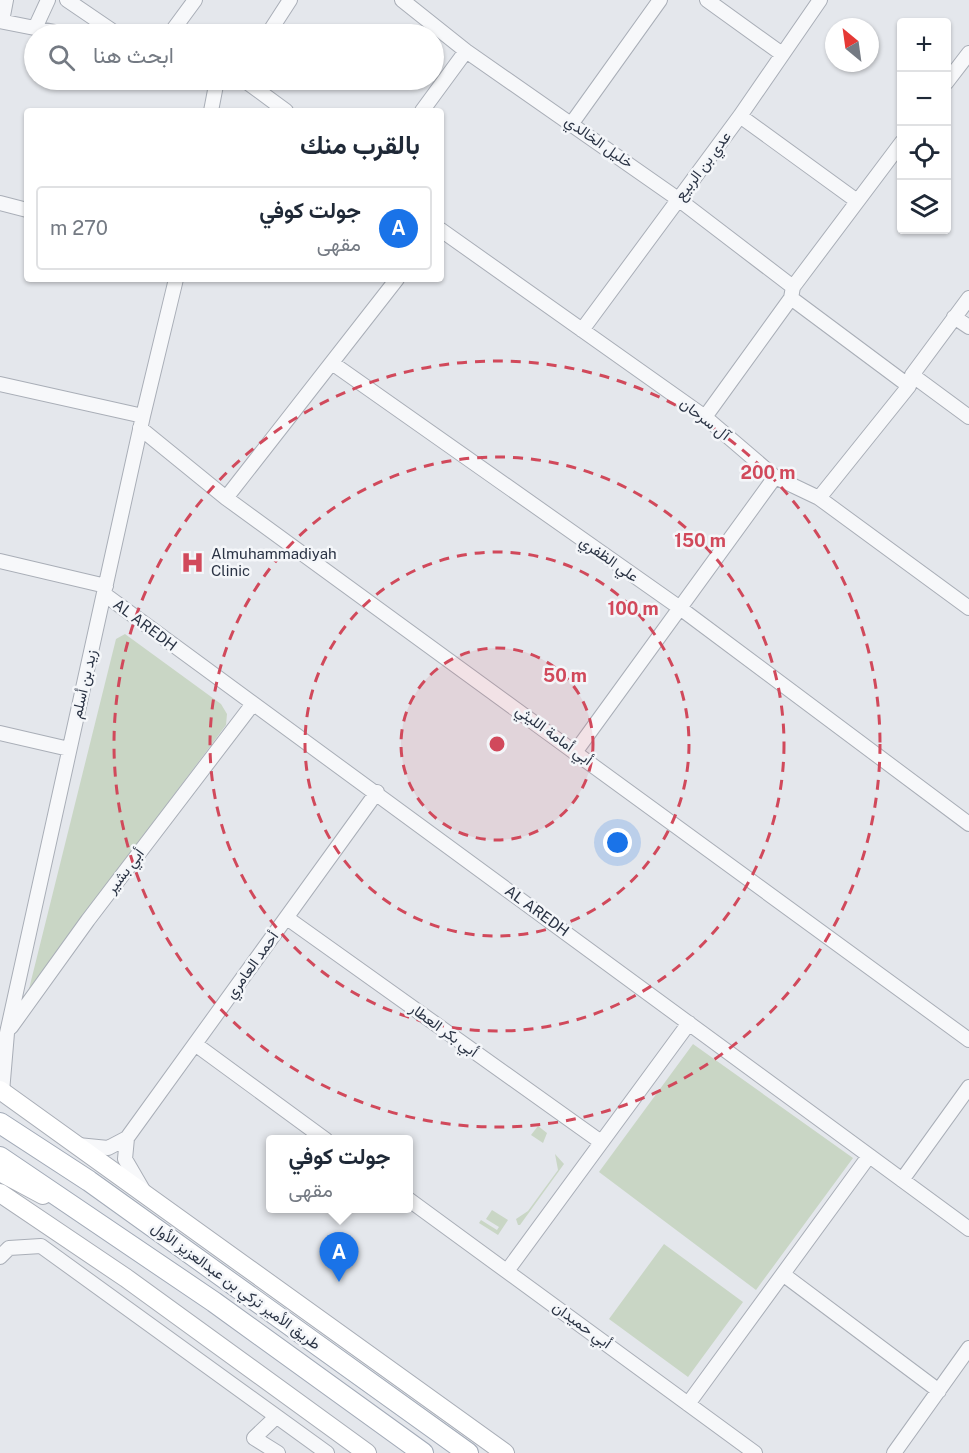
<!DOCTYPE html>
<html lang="ar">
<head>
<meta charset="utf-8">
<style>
  :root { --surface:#fff; --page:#f6f6f7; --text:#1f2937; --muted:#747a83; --line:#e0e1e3; --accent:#1a73e8 }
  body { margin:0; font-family:"Public Sans",Vazirmatn,sans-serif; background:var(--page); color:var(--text); direction:rtl }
  .controls { position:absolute; right:18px; top:18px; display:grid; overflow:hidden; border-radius:6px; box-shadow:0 2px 4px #0004 }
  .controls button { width:54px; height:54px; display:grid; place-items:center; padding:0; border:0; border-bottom:2px solid var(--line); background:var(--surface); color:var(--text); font:30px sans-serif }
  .compass { position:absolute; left:825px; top:18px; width:54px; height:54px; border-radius:50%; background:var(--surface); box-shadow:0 2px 4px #0004; rotate:331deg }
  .you { position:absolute; left:618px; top:843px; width:21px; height:21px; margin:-15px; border:4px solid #fff; border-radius:50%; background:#1a73e8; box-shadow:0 0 0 9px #1a73e833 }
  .badge { display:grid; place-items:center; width:39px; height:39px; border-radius:50%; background:var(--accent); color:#fff; font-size:20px; font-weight:700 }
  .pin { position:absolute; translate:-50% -50px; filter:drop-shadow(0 2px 3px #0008) }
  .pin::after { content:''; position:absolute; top:32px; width:21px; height:18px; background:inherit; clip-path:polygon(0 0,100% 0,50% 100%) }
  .popup { position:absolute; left:266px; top:1135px; width:147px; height:78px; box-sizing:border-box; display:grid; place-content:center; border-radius:6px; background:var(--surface); filter:drop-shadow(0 2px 4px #0005); font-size:20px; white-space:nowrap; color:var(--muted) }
  .popup b { font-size:22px; color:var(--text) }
  .popup::after { content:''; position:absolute; left:50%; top:100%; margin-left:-12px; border:12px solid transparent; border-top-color:var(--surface) }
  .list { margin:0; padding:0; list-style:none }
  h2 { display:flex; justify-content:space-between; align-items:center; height:78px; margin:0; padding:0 24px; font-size:26px }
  h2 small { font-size:20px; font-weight:400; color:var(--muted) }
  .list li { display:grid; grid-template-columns:39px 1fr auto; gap:18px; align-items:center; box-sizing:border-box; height:84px; margin:0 12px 12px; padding:0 12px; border:2px solid var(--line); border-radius:6px }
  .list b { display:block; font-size:22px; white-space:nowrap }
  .list p { margin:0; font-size:20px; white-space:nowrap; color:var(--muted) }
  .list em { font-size:20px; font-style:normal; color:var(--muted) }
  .icon { flex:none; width:33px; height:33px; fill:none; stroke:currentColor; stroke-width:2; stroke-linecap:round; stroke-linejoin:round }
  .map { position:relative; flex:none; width:969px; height:1453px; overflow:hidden; direction:ltr }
  .search { position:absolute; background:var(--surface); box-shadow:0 2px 4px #0004; left:24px; top:24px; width:420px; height:66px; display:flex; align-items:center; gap:15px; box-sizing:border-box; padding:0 21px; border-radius:33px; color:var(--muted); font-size:22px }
  .panel { position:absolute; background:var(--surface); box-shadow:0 2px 4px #0004; left:24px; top:108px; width:420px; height:174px; border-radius:6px; direction:rtl }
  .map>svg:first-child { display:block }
  .green { fill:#c9d6c5 }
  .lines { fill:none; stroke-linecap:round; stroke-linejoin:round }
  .street-casing { stroke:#a9aeb7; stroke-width:16 }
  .secondary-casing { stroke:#a9aeb7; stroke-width:20 }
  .primary-casing { stroke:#a3abb8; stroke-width:22 }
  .street { stroke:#f7f8fa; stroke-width:14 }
  .secondary { stroke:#fff; stroke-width:18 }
  .primary { stroke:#fff; stroke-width:20 }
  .ring { fill:none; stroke:#d1495b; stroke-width:3; stroke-dasharray:10 8 }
  .labels { text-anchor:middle; stroke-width:5; stroke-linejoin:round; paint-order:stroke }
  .street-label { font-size:15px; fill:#2b3445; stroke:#f4f6f9 }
  .poi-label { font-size:15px; fill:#2b3445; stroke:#f4f6f9; text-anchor:start }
  .centre { fill:#d1495b; stroke:#f4f6f9; stroke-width:3 }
  .ring-label { font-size:18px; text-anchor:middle; font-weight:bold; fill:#d1495b; stroke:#f4f6f9; stroke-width:5; stroke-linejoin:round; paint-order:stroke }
</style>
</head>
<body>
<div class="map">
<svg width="969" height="1453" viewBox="0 0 969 1453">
  <rect width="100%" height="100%" fill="#e4e7ec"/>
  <!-- green -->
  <path class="green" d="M125,634l96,70 6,10 -1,11 -197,264 87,-350z
    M693,1044l160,114 -97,132 -157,-118z
    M538,1126l9,7 -4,10 -12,-8z
    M555,1154l9,10 -44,61h-2l-2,-6 12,-8 30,-41z
    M492,1210l16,10 -10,15 -19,-12 2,-3 16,10 2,-3 -13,-8z
    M664,1244l79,58 -55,75 -79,-58z"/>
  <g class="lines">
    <defs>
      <path id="street" d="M67,0l50,34
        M402,0l64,51 212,148 115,88
        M707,0l75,54
        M0,21l65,13
        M2,21l4,-21
        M36,26l12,-26
        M170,34l25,-34
        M268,34l22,-34
        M244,80l42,31
        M946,83l23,-30
        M211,111l6,-31
        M422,111l44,-60
        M740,116l117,85
        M572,123l88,-123
        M0,203l27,7
        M441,230l264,187 70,60 44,21 150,110
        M791,298l118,88
        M954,317l15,10
        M582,330l158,-214 80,-116
        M332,363l348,245 289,216
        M912,375l57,42
        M0,384l143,32
        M705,417l86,-119 2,-11 109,-145
        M140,428l86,70 743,542
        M226,498l171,-219
        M819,498l90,-112 3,-11 57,-77
        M0,561l106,25
        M104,594l865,635
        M0,733l69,16
        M576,751l199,-274
        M287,918l314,224
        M11,1027l77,-107 164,-215
        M195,1044l131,96
        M2,1092l5,-59 136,-617 33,-137
        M127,1138l-2,21 18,31
        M78,1145l30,3 19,-10 250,-346
        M902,1180l67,-93
        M408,1199l347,254
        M0,1257l9,-9 32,-2 286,207
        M507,1271l182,-248
        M784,1275l155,116
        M688,1404l181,-248
        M276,1417l-22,21 24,15
        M894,1453l75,-105"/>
      <path id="secondary" d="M0,1090l505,363
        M0,1172l43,23
        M0,1193l126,85 241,175"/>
      <path id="primary" d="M0,1123l89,58 379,272
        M0,1157l214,145 209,151"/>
    </defs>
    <!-- street casing -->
    <use href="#street" class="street-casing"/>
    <!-- secondary casing -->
    <use href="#secondary" class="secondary-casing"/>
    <!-- primary casing -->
    <use href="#primary" class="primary-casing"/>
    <!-- street -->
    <use href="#street" class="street"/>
    <!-- secondary -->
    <use href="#secondary" class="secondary"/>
    <!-- primary -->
    <use href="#primary" class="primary"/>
  </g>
  <!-- distance rings -->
  <circle cx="497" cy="744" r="96" fill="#d1495b" fill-opacity=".12"/>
  <g class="ring">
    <circle cx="497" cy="744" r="96"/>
    <circle cx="497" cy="744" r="192"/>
    <circle cx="497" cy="744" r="287"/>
    <circle cx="497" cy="744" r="383"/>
  </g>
  <!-- icons -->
  <defs>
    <symbol id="hospital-bare" viewBox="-9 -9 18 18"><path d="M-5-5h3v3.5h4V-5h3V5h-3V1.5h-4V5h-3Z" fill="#d1495b" stroke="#f4f6f9" stroke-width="2.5" paint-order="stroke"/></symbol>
  </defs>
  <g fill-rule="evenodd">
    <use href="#hospital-bare" x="176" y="546" width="33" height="33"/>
  </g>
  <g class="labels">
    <!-- street labels -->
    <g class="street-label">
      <text transform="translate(599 142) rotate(35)" y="5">خليل الخالدي</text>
      <text transform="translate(703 166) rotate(-53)" y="5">عدي بن الربيع</text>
      <text transform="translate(705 419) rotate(38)" y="5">آل سرحان</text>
      <text transform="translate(609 559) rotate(35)" y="5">علي الظفري</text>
      <text transform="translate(145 625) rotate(37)" y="5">AL AREDH</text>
      <text transform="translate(84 684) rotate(-77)" y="5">زيد بن أسلم</text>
      <text transform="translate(554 735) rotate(36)" y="5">أبي أمامة الليثي</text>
      <text transform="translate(125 871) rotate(-53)" y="5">أبي بشير</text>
      <text transform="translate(537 911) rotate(36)" y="5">AL AREDH</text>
      <text transform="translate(252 965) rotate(-54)" y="5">أحمد العامري</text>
      <text transform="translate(444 1030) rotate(36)" y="5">أبي بكر العطار</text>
      <text transform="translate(236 1286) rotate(36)" y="5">طريق الأمير تركي بن عبدالعزيز الأول</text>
      <text transform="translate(582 1325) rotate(36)" y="5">أبي حميدان</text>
    </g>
    <!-- poi labels -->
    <g class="poi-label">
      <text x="211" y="559">Almuhammadiyah<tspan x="211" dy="17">Clinic</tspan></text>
    </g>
  </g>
  <circle cx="497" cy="744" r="9" class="centre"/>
  <g class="ring-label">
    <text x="768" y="479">200 m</text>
    <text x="700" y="547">150 m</text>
    <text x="633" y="615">100 m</text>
    <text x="565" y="682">50 m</text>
  </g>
</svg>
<div class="controls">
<button>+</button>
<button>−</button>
<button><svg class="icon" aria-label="locate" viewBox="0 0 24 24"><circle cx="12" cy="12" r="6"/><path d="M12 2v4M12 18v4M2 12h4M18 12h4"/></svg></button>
<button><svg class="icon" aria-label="layers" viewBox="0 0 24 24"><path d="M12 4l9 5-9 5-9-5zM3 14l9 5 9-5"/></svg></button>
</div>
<svg class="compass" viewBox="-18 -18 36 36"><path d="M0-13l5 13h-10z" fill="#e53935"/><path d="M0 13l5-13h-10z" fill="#747a83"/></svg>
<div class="you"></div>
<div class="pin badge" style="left:339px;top:1282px">A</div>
<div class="popup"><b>جولت كوفي</b>مقهى</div>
<div class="search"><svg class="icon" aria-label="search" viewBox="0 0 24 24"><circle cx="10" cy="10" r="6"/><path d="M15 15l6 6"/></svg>ابحث هنا</div>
<section class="panel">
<h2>بالقرب منك<small></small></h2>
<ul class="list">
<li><span class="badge">A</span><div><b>جولت كوفي</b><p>مقهى</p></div><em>270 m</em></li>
</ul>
</section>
</div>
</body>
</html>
